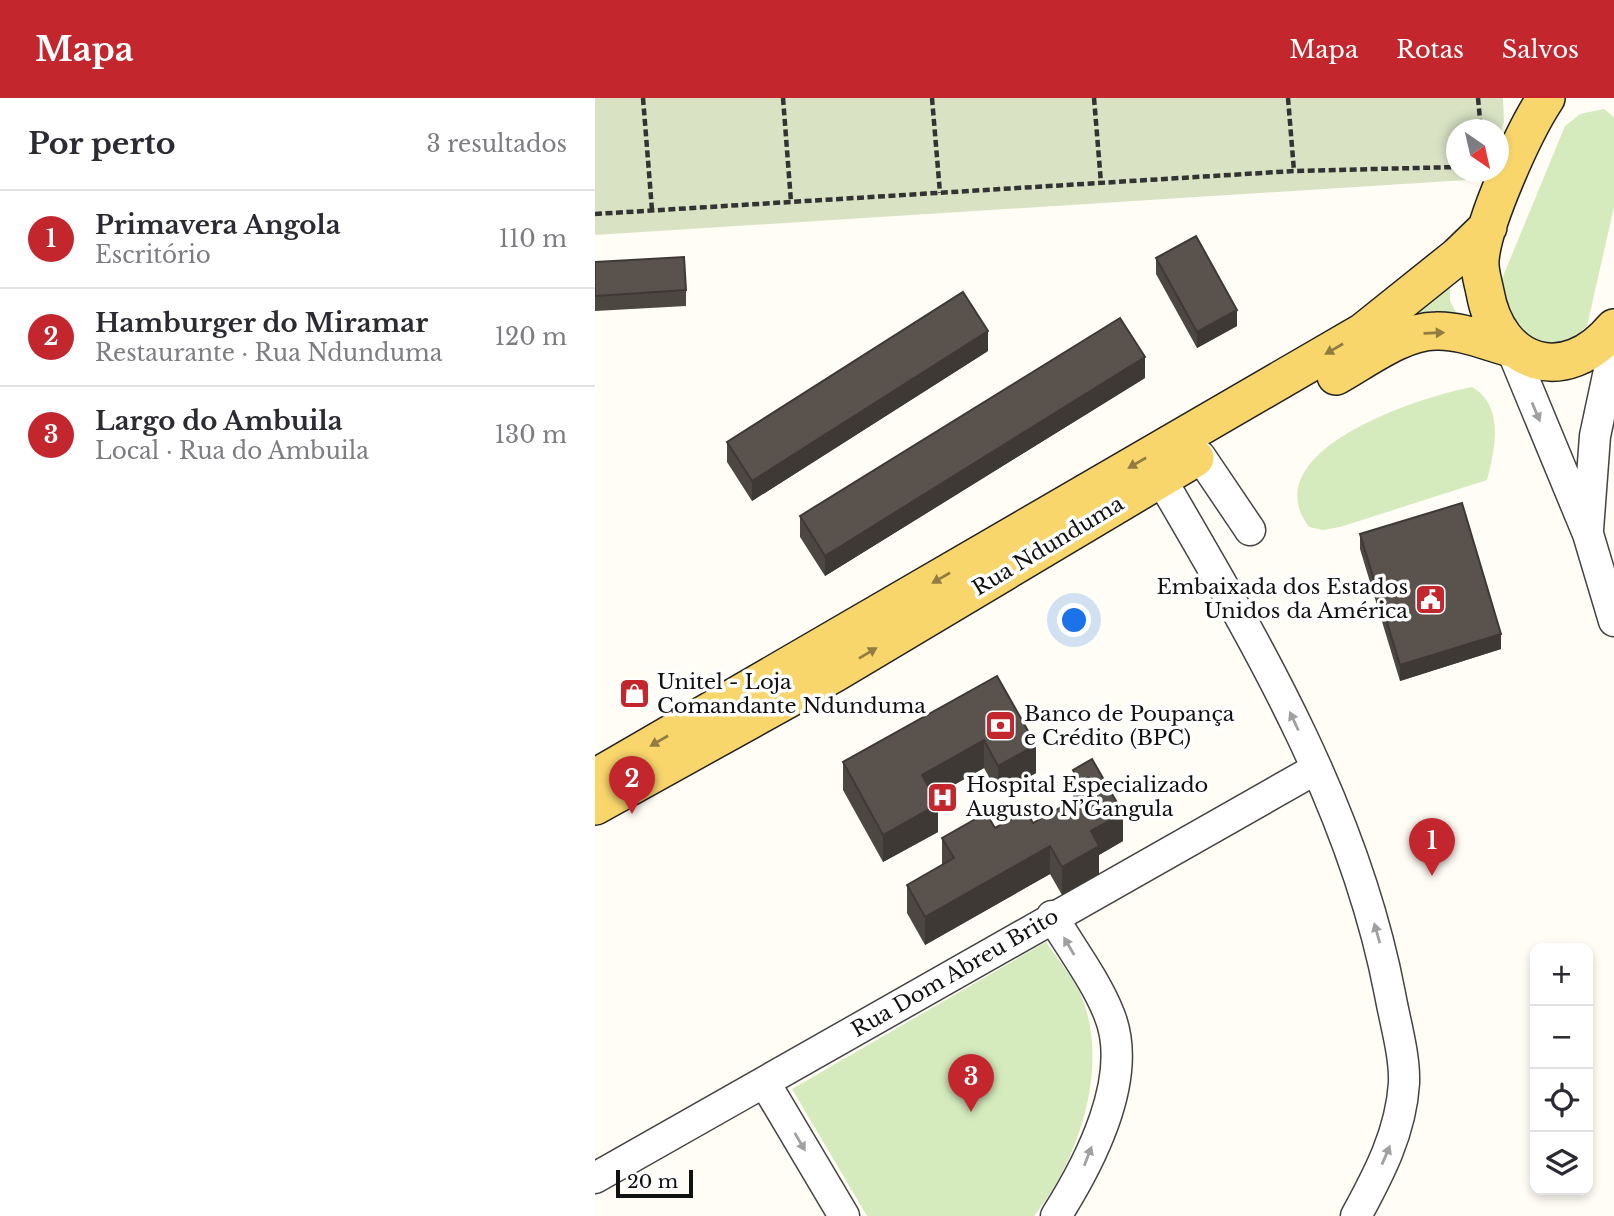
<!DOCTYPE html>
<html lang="pt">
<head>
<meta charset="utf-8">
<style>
  :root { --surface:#fff; --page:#f7f7f7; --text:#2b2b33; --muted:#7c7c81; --line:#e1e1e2; --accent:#c4262e }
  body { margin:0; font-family:"Libre Baskerville",serif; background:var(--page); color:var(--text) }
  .controls { position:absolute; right:21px; bottom:21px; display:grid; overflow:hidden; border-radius:14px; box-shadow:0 4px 10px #0003 }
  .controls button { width:63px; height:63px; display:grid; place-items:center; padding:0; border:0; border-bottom:2px solid var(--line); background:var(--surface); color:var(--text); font:35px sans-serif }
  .compass { position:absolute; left:851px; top:21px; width:63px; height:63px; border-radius:50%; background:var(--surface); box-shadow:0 4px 10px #0003; rotate:146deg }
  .scale { position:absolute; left:21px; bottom:18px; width:77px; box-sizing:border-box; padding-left:7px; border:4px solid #111; border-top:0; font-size:19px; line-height:24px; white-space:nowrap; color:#111; -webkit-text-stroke:5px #fff; paint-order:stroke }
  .you { position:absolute; left:480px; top:523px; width:24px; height:24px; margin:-18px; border:5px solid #fff; border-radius:50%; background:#1a73e8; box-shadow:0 0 0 10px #1a73e833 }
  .badge { display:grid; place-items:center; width:46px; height:46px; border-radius:50%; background:var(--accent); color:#fff; font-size:23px; font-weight:700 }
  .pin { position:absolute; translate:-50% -58px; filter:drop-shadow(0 2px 4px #0008) }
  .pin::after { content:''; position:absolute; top:37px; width:24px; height:21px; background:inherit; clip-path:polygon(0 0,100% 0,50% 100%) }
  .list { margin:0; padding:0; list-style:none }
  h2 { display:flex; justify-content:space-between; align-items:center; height:91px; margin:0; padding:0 28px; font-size:30px }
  h2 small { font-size:23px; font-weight:400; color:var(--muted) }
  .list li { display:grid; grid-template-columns:46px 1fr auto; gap:21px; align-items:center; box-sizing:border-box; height:98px; padding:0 28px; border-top:2px solid var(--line) }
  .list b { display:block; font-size:26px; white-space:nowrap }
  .list p { margin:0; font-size:23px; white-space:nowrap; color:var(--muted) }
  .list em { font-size:23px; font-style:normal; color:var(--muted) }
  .icon { flex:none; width:38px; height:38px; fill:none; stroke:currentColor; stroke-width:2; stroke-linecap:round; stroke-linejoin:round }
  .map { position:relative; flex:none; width:1019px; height:1118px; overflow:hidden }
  header { display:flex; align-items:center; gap:42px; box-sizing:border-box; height:98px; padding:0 35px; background:var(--accent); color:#fff }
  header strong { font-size:33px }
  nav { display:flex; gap:38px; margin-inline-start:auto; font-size:24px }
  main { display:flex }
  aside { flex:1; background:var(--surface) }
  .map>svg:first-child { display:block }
  .green { fill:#d5ebbd }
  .cemetery { fill:#d9e3c4 }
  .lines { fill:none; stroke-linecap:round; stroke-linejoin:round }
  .minor-casing { stroke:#444; stroke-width:33 }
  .major-casing { stroke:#222; stroke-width:40 }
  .path { stroke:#333; stroke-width:4.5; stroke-dasharray:7 3.5; stroke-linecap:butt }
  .minor { stroke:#fff; stroke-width:30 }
  .major { stroke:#f9d66b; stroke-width:37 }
  .wall { fill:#4d4742 }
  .shaded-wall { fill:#3f3936 }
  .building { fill:#5a524d; stroke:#3f3936; stroke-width:2 }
  .oneway { fill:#917d42 }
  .oneway2 { fill:#a0a0a0 }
  .labels { text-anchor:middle; stroke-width:7; stroke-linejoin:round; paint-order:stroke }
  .street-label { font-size:21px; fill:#111; stroke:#fff }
  .poi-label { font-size:21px; fill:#111; stroke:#fff; text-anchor:start }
</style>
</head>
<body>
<header>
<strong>Mapa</strong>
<nav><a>Mapa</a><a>Rotas</a><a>Salvos</a></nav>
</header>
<main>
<aside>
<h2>Por perto<small>3 resultados</small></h2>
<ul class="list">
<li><span class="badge">1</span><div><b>Primavera Angola</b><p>Escritório</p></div><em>110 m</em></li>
<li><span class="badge">2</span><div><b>Hamburger do Miramar</b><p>Restaurante · Rua Ndunduma</p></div><em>120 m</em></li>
<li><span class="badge">3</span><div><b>Largo do Ambuila</b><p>Local · Rua do Ambuila</p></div><em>130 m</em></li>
</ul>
</aside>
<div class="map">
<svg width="1019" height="1118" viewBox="0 0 1019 1118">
  <rect width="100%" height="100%" fill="#fffdf5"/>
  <!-- green -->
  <path class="green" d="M1009,11l10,8v90l-27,119 -20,19 -49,-5 -19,-54 66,-160 15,-12z
    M855,187v16l14,26 -97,18z
    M877,289c33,19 23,62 15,93l-147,47 -17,3 -14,-3c-57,-76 110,-130 163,-140z
    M451,844c11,16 24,32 33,49 33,69 1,168 -45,225h-167l-75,-127z"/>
  <!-- cemetery -->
  <path class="cemetery" d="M0,0h908l1,24 -5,15v-7h-42v42h28l-3,7 -887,56z"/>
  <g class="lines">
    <defs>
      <path id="minor" d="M916,250l77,186 26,87
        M605,358l50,74
        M566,381c95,163 193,327 229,515 5,28 15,61 14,89 -3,49 -25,91 -48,133
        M993,432l7,-94 19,-89
        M457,818c19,32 44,65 57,98 26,63 -20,150 -53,202
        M170,985l79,133
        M0,1080l721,-409"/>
      <path id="major" d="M951,0c-22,33 -63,124 -66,162 -1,10 3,22 5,32 13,74 80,95 129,36
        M741,278c29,-16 66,-45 100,-45 25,-1 52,11 75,17
        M0,680l768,-446 95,-76 30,-29
        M0,708l238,-132 362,-216"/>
    </defs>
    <!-- minor casing -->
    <use href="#minor" class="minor-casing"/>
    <!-- major casing -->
    <use href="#major" class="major-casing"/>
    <!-- path -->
    <path class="path" d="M48,0l9,112
      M188,0l8,104
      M337,0l8,95
      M499,0l7,85
      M693,0l6,73
      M883,0l3,32
      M0,116l699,-43 163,-4"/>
    <!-- minor -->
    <use href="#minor" class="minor"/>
    <!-- major -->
    <use href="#major" class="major"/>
  </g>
  <!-- wall -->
  <path class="wall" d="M561,160l81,68 -40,22 -41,-74z
    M0,164l91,28v16l-91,5z
    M393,253l-236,150 -25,-39v-20z
    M550,280l-320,198 -25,-39v-21z
    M765,436l141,115 -101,32 -40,-132z
    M402,578l39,97 -38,21 -14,-26 -50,28 4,36 -55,30 -40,-72v-28z
    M478,672l50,71 -24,14v19l-37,21 -12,-21 -125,71 -18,-32v-28l35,-20v-27l53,-10 38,-5 41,-23 -1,-3z"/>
  <!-- shaded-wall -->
  <path class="shaded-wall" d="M642,212v16l-40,22v-16z
    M393,233v20l-236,150v-20z
    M550,259v21l-320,198v-20z
    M906,536v15l-101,32v-16z
    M389,642v28l-62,35v-28z
    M441,647v28l-38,21v-28z
    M343,706v28l-55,30v-27z
    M528,715v28l-24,14v19l-37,21v-28l29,-36z
    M455,748v28l-125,71v-28z"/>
  <!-- building -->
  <path class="building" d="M601,138l41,74 -40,22 -41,-74z
    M89,159l2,33 -91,6v-34z
    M368,194l25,39 -236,150 -25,-39z
    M525,220l25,39 -320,199 -25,-40z
    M867,405l39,131 -101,31 -40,-131z
    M402,578l39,69 -38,21 -14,-26 -62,35 16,29 -55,31 -40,-73z
    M497,661l31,54 -32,18 8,15 -37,21 -12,-21 -125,71 -18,-32 47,-27 -12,-20 44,-25 9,15 31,-17 7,12 53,-30 -13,-23z"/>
  <!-- one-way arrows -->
  <defs><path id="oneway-solid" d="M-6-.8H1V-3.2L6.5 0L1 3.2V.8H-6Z" transform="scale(1.75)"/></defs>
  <g class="oneway">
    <use href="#oneway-solid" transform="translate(839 235) rotate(-2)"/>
    <use href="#oneway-solid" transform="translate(739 251) rotate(150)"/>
    <use href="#oneway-solid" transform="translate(542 365) rotate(150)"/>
    <use href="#oneway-solid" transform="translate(346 480) rotate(150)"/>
    <use href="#oneway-solid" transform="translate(273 555) rotate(-31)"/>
    <use href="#oneway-solid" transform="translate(64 643) rotate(150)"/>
  </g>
  <g class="oneway2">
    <use href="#oneway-solid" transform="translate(941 314) rotate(67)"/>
    <use href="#oneway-solid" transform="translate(699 623) rotate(-115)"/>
    <use href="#oneway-solid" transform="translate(782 835) rotate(-106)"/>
    <use href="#oneway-solid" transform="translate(474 848) rotate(-120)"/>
    <use href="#oneway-solid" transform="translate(205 1044) rotate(60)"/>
    <use href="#oneway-solid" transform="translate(791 1057) rotate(-67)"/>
    <use href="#oneway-solid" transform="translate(493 1058) rotate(-69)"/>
  </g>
  <!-- icons -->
  <defs>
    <symbol id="civic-square" viewBox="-11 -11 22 22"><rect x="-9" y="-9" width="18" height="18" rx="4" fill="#c4262e" stroke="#fff"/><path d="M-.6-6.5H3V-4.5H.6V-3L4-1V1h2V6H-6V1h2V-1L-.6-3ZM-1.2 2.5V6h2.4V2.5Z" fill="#fff"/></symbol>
    <symbol id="shop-square" viewBox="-11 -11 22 22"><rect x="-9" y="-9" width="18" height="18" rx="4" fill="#c4262e" stroke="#fff"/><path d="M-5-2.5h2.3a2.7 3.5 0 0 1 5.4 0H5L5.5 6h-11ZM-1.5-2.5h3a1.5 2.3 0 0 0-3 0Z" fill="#fff"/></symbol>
    <symbol id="bank-square" viewBox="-11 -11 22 22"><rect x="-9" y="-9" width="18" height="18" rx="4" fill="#c4262e" stroke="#fff"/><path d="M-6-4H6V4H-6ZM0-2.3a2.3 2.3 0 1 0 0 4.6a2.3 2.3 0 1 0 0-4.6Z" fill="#fff"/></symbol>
    <symbol id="hospital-square" viewBox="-11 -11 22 22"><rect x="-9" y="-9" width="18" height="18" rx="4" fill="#c4262e" stroke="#fff"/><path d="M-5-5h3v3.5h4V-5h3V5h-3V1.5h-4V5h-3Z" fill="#fff"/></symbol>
  </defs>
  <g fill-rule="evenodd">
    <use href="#civic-square" x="818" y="484" width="35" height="35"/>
    <use href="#shop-square" x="22" y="578" width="35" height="35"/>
    <use href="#bank-square" x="388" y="610" width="35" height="35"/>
    <use href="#hospital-square" x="330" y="682" width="35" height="35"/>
  </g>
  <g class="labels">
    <!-- street labels -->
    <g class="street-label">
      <text transform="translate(453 448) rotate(-31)" y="7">Rua Ndunduma</text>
      <text transform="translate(360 875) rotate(-30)" y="7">Rua Dom Abreu Brito</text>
    </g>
    <!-- poi labels -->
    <g class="poi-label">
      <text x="813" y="496" text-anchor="end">Embaixada dos Estados<tspan x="813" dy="24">Unidos da América</tspan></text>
      <text x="62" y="591">Unitel - Loja<tspan x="62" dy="24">Comandante Ndunduma</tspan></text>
      <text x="429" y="623">Banco de Poupança<tspan x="429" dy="24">e Crédito (BPC)</tspan></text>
      <text x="371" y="694">Hospital Especializado<tspan x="371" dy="24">Augusto N’Gangula</tspan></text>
    </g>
  </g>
</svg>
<div class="controls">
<button>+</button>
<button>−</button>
<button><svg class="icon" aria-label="locate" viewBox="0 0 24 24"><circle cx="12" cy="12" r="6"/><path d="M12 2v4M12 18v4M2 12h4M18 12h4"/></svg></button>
<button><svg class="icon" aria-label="layers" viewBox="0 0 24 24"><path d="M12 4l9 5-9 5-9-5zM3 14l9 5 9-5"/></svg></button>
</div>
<svg class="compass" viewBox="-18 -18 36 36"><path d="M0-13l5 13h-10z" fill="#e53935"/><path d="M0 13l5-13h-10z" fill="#7c7c81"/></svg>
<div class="scale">20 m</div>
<div class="you"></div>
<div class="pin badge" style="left:837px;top:778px">1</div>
<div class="pin badge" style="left:37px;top:716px">2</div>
<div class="pin badge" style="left:376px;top:1014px">3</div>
</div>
</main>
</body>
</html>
